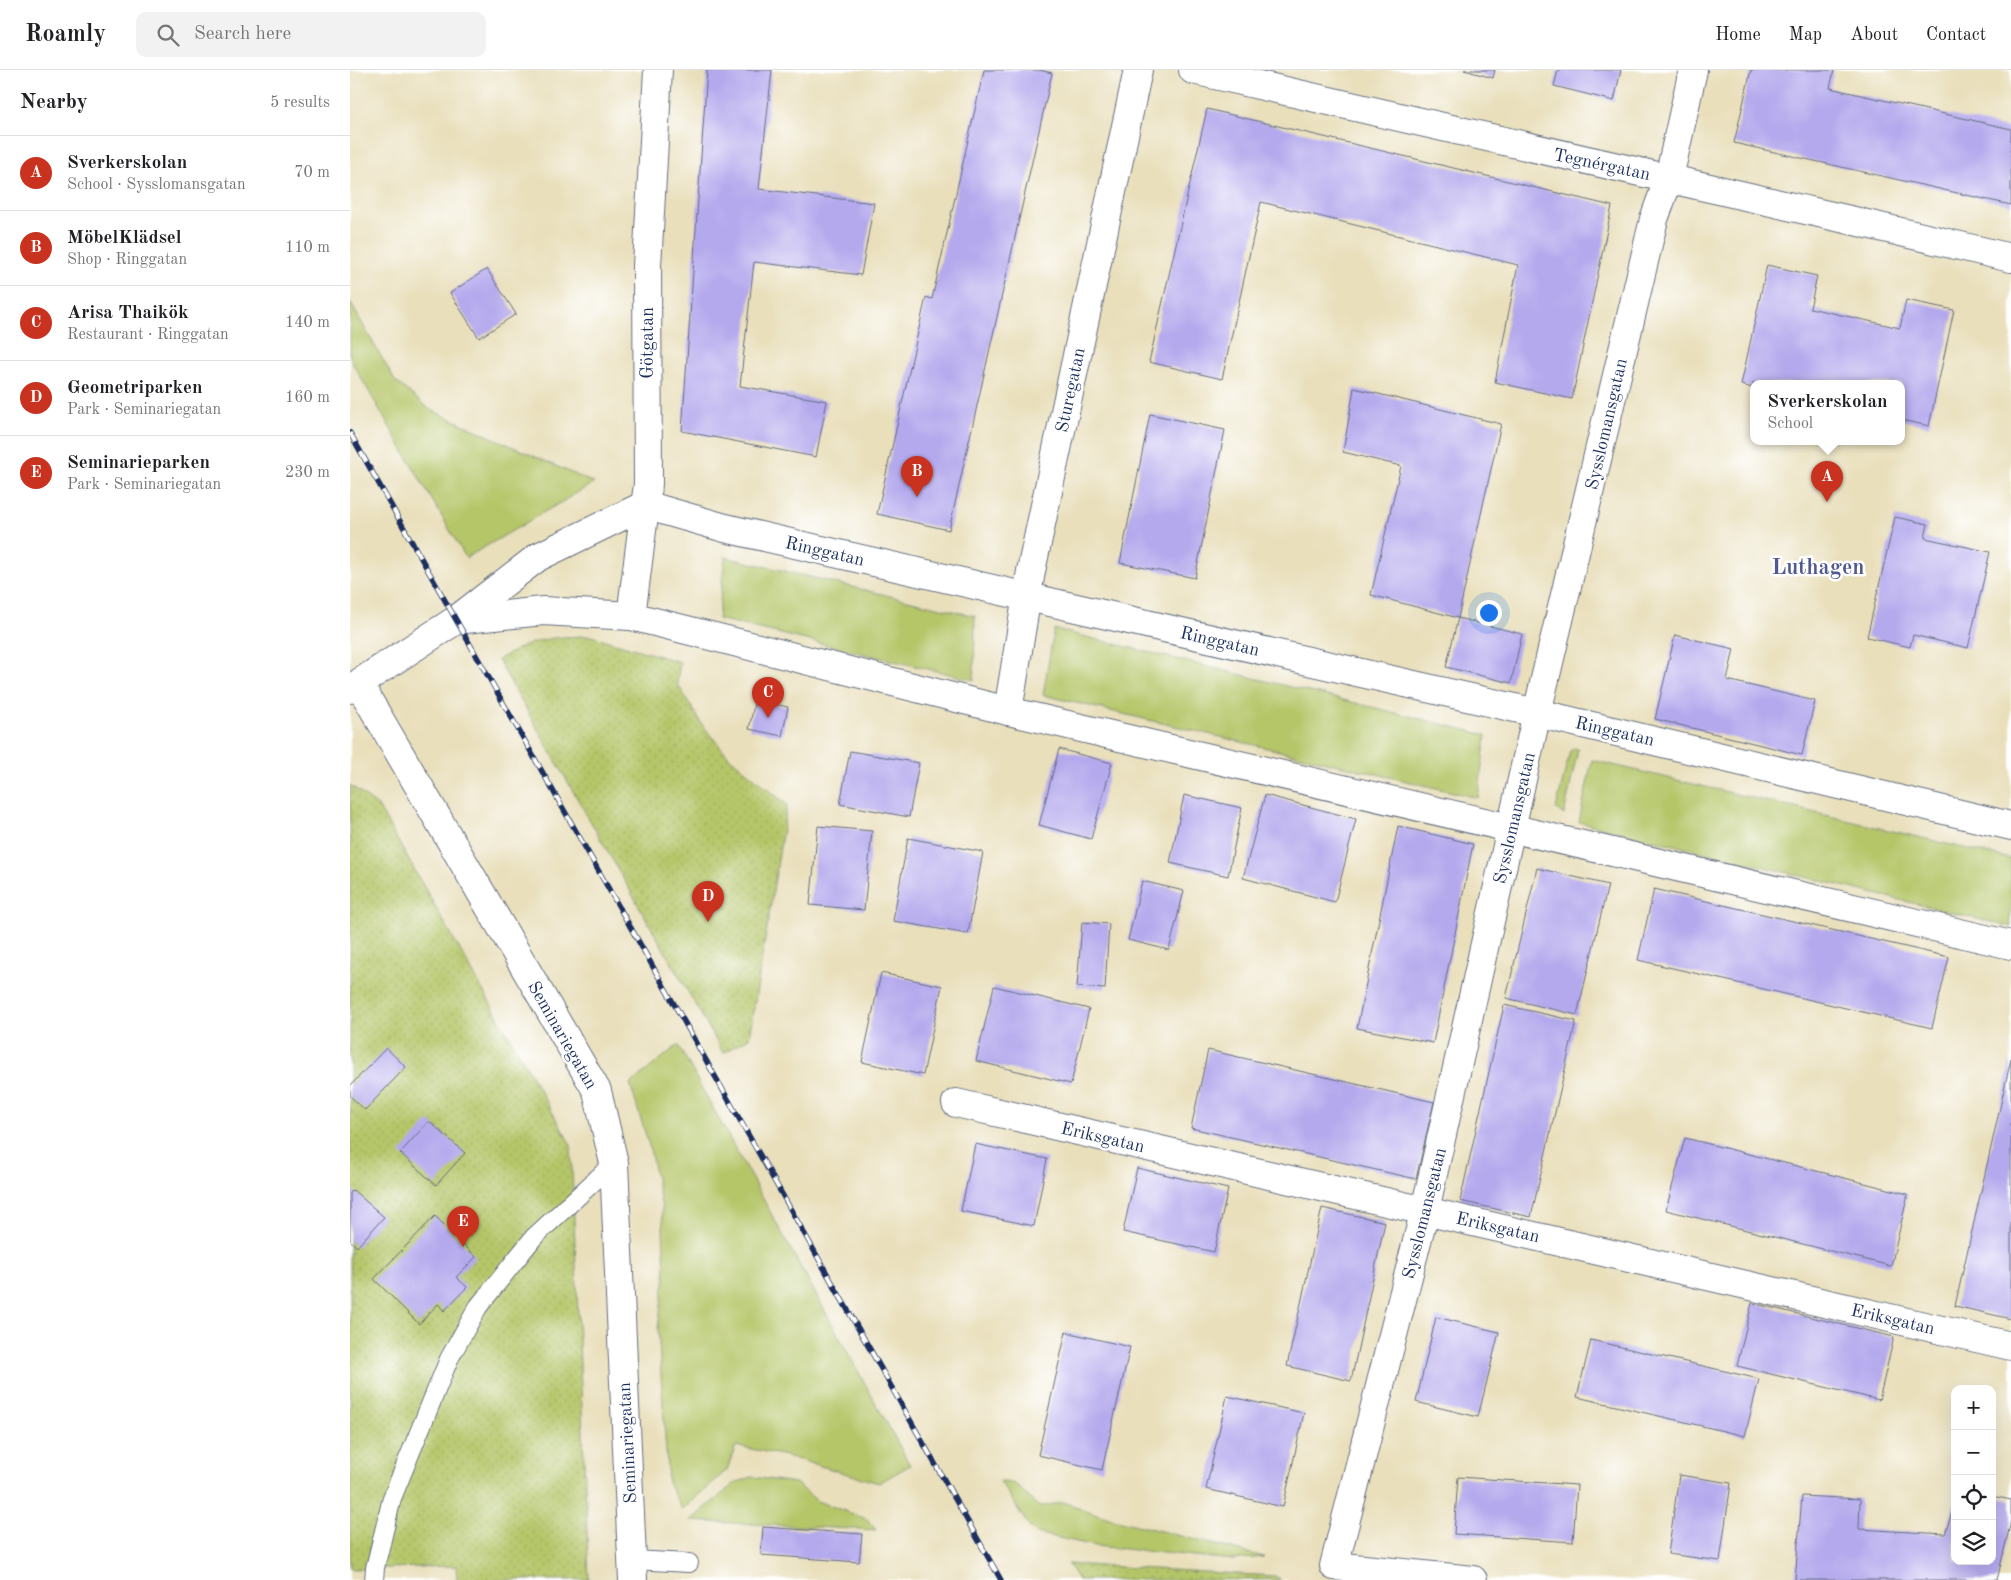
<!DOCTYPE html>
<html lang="en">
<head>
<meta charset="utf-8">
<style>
  :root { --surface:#fff; --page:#f2f2f2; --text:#202124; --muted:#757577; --line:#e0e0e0; --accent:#c8321e }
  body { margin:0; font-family:"Old Standard TT",serif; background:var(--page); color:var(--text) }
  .controls { position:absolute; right:15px; bottom:15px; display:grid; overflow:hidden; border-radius:10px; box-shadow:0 5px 20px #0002 }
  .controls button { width:45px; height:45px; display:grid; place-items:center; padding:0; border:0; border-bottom:1px solid var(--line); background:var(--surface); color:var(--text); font:25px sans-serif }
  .you { position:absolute; left:1138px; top:542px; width:18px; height:18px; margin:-12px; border:4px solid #fff; border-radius:50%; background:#1a73e8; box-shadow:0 0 0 8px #1a73e833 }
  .badge { display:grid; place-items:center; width:32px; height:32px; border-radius:50%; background:var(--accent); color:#fff; font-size:16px; font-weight:700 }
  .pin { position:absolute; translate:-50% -41px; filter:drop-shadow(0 1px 2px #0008) }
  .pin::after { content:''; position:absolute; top:26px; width:18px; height:15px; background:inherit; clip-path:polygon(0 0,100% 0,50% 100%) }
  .popup { position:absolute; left:1400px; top:310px; width:155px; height:65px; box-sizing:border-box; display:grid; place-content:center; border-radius:10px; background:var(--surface); filter:drop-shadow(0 1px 4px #0005); font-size:16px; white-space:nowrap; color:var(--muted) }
  .popup b { font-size:19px; color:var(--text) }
  .popup::after { content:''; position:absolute; left:50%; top:100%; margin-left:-10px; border:10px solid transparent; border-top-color:var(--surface) }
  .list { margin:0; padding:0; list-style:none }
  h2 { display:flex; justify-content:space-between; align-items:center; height:65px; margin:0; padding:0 20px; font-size:21px }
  h2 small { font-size:16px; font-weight:400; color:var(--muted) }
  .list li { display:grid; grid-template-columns:32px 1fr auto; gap:15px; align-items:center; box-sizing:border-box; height:75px; padding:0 20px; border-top:1px solid var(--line) }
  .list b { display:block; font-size:19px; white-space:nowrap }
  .list p { margin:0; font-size:16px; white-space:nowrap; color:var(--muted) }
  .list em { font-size:16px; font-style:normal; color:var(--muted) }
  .icon { flex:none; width:28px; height:28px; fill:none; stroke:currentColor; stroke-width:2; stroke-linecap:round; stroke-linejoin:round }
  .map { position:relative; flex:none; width:1661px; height:1510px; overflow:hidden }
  header { display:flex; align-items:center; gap:30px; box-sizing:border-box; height:70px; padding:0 25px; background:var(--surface); border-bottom:1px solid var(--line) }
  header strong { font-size:24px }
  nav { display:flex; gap:28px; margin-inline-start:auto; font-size:18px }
  .search { width:350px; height:45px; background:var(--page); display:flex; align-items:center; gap:12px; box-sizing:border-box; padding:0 18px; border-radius:10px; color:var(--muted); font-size:19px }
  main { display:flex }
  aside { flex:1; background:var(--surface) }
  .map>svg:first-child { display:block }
  .grass { fill:#b5c669; stroke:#687a64 }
  .park { fill:url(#park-dots); stroke:#687a64 }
  .building { fill:#b4a9ed }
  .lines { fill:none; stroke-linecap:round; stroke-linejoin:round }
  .service-casing { stroke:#636d7f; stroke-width:20 }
  .minor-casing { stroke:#636d7f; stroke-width:30 }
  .tertiary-casing { stroke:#636d7f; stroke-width:30 }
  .service { stroke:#fff; stroke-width:18 }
  .minor { stroke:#fff; stroke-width:28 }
  .tertiary { stroke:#fff; stroke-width:28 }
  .rail-casing { stroke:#1b2f5e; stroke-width:5.5 }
  .rail { stroke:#fff; stroke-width:4; stroke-dasharray:11; stroke-linecap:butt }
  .labels { text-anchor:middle; stroke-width:5; stroke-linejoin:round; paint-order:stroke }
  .street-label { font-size:18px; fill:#1b2f5e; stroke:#fff }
  .district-label { font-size:22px; font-weight:bold; fill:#515a90; stroke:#fff }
</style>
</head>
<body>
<header>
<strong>Roamly</strong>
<div class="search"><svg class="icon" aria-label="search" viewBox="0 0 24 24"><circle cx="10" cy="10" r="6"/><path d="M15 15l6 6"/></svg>Search here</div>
<nav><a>Home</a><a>Map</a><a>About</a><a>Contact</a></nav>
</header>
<main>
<aside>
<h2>Nearby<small>5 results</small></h2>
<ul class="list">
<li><span class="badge">A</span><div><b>Sverkerskolan</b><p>School · Sysslomansgatan</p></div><em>70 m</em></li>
<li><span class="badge">B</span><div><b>MöbelKlädsel</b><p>Shop · Ringgatan</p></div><em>110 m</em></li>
<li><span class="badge">C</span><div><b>Arisa Thaikök</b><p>Restaurant · Ringgatan</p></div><em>140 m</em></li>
<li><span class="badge">D</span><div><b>Geometriparken</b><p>Park · Seminariegatan</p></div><em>160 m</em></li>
<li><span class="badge">E</span><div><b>Seminarieparken</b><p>Park · Seminariegatan</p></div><em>230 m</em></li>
</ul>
</aside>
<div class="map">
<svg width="1661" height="1510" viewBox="0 0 1661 1510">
  <defs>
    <pattern id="park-dots" width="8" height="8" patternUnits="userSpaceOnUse" patternTransform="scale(1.25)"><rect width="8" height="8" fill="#b5c669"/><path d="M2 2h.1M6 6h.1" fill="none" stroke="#9baa5d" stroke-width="1.8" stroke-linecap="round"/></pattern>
  </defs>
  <rect width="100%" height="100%" fill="#fff"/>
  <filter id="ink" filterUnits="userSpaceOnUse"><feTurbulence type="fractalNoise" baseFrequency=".02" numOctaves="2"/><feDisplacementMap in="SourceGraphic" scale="10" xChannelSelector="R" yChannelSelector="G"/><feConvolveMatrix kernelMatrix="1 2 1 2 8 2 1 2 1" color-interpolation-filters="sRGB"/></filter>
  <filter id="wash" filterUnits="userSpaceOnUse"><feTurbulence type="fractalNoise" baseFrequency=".0096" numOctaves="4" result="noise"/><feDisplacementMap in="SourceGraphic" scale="20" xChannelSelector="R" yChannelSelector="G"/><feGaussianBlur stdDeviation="1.12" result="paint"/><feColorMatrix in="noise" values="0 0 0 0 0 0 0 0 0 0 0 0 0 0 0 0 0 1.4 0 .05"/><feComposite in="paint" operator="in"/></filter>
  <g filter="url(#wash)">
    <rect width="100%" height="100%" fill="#e9dfbb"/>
    <!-- grass -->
    <path class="grass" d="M0,232l45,79 34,28 165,74 -128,75 -116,-199z
      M375,487l250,59 -1,64 -256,-61z
      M704,559l432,106 -8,63 -435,-103z
      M1223,678l5,1 -14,66 -8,-6 14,-58z
      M1242,690l419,99v68l-432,-105z
      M328,975l232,420 -31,18 -93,-27 -50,-10 -9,24 -45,40 -14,-27 -10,-155 7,-53 -3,-67 -12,-59 -20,-65z
      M402,1407l44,6 21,18 50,18 9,11 -186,-9 45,-38z
      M650,1411l15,3 24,23 24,-5 46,16 155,39 -31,3 -138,-14 -59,-13 -6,-5z"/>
    <!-- park -->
    <path class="park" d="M241,566l89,26 -3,21 26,43 27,32 57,47 -38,233 -26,15 -225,-393c35,-22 52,-23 93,-24z
      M0,715l28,21 193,339 18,435h-132l-1,-14 -106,3z
      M718,1494l207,12 6,4h-203z"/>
    <g id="blocks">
      <!-- building -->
      <path class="building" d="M357,0h65l-13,119 115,14 -13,72 -107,-13 -14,124 87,15 -11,56 -134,-26z
        M634,0h55l13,3 -103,457 -72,-16 49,-217 6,2z
        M1114,0h31l-2,8z
        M1208,0h63l-7,31 -60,-15z
        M1401,0h83l-4,18 181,41v76l-277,-62z
        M857,39l405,97 -40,193 -77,-17 23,-117 -257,-63 -39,177 -73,-17z
        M1417,195l50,11 -7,32 90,20 6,-28 48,10 -25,116 -28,-6v-37h-148v5l-12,-3z
        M137,199l29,45 -37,24 -29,-45z
        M1004,318l147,36 -43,194 64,16 -11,49 -65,-16 12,-49 -87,-23 30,-129 -58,-14z
        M800,344l75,16 -30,148 -75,-15z
        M1545,447l33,7 -3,14 65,14 -22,96 -55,-13 -3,12 -43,-10z
        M1325,565l59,14 -7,31 88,21 -13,54 -147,-36z
        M405,630l33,7 -6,29 -33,-7z
        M709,679l53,14 -21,76 -52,-14z
        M500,681l69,12 -10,54 -69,-13z
        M834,725l58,13 -14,68 -58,-13z
        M915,725l91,24 -21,83 -92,-24z
        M468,756l54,5 -8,79 -54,-5z
        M1048,756l75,18 -40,199 -76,-15z
        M558,768l75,14 -15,82 -75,-13z
        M1187,798l71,17 -31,130 -71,-17z
        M792,811l42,10 -15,59 -41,-10z
        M1304,819l295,68 -17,71 -294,-68z
        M732,852l27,2 -4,65 -28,-2z
        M531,903l61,13 -19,89 -61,-13z
        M644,916l95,23 -18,75 -95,-23z
        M1154,935l72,16 -45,196 -71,-16z
        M36,978l20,19 -41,43 -15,-14v-10z
        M858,980l226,52 -18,77 -225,-51z
        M1661,989v260l-56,-13z
        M79,1051l36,32 -29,32 -36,-32z
        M1335,1068l223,56 -17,72 -225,-56z
        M625,1074l72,15 -13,67 -73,-15z
        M787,1098l91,21 -14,63 -91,-20z
        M3,1120l31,27 -27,30 -7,-7v-47z
        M972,1138l63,14 -34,159 -64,-15z
        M85,1146l41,41 -20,20 11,10 -23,24 -6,-7 -19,20 -45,-45z
        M1402,1233l142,34 -15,63 -142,-34z
        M1086,1247l63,15 -21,85 -62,-15z
        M716,1262l64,15 -28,123 -64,-15z
        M1241,1270l168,39 -14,57 -168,-39z
        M877,1326l77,17 -21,94 -77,-18z
        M1329,1405l52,8 -11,78 -52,-7z
        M1108,1407l119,8 -4,57 -119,-8z
        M1452,1426l58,3 -1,30 86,5 10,-31v58h37v-65l19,4v21l-14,59h-202z
        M413,1457l99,7 -3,28 -98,-7z"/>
    </g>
  </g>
  <g filter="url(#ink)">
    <use href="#blocks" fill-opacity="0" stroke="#636d7f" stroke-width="1"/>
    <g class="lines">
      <defs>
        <path id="service" d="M283,1490l56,3
          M24,1510l1,-12 17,-70 57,-139 29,-52 56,-70 80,-74"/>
        <path id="minor" d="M843,0c273,63 546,123 818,188
          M281,546l17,-132 -1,-218 11,-196
          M9,614l238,407 17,72 19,417
          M658,641l23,-140 107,-501
          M606,1033l1055,243
          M1123,1510l-139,-14 91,-356 112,-497 117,-494 15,-41 24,-108"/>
        <path id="tertiary" d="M106,550l87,-9 88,5 377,95 1003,234
          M0,619l106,-69 82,-63 107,-52 80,23 812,185 474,113"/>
      </defs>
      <!-- service casing -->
      <use href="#service" class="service-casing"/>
      <!-- minor casing -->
      <use href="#minor" class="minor-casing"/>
      <!-- tertiary casing -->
      <use href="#tertiary" class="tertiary-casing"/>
      <!-- service -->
      <use href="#service" class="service"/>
      <!-- minor -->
      <use href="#minor" class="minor"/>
      <!-- tertiary -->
      <use href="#tertiary" class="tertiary"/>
      <defs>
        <path id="rail" d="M0,363l651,1147"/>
      </defs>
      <!-- rail casing -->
      <use href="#rail" class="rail-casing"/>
      <!-- rail -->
      <use href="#rail" class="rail"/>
    </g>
  </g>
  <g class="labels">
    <!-- street labels -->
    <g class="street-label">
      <text transform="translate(1252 94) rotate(12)" y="6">Tegnérgatan</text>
      <text transform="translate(297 273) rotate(-90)" y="6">Götgatan</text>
      <text transform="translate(720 320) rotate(-78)" y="6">Sturegatan</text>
      <text transform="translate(1256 354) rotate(-77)" y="6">Sysslomansgatan</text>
      <text transform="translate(475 481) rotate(13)" y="6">Ringgatan</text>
      <text transform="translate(870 571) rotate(13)" y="6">Ringgatan</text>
      <text transform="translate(1265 661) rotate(13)" y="6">Ringgatan</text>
      <text transform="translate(1164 748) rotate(-77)" y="6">Sysslomansgatan</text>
      <text transform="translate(213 965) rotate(60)" y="6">Seminariegatan</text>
      <text transform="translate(753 1067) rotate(13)" y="6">Eriksgatan</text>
      <text transform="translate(1074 1143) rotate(-76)" y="6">Sysslomansgatan</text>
      <text transform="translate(1148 1157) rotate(13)" y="6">Eriksgatan</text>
      <text transform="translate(1543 1249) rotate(13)" y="6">Eriksgatan</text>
      <text transform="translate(277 1373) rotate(-93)" y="6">Seminariegatan</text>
    </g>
    <!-- district labels -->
    <g class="district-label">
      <text x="1468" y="504">Luthagen</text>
    </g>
  </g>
</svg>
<div class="controls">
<button>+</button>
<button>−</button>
<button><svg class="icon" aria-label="locate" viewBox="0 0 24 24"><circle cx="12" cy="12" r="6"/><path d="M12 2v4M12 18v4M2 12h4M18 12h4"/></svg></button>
<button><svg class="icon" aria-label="layers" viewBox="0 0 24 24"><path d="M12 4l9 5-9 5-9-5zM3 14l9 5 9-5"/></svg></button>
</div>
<div class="you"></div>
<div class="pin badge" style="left:1477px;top:432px">A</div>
<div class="popup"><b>Sverkerskolan</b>School</div>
<div class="pin badge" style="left:567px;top:427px">B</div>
<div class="pin badge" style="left:418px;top:648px">C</div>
<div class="pin badge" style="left:358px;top:852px">D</div>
<div class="pin badge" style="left:113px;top:1177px">E</div>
</div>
</main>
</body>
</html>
